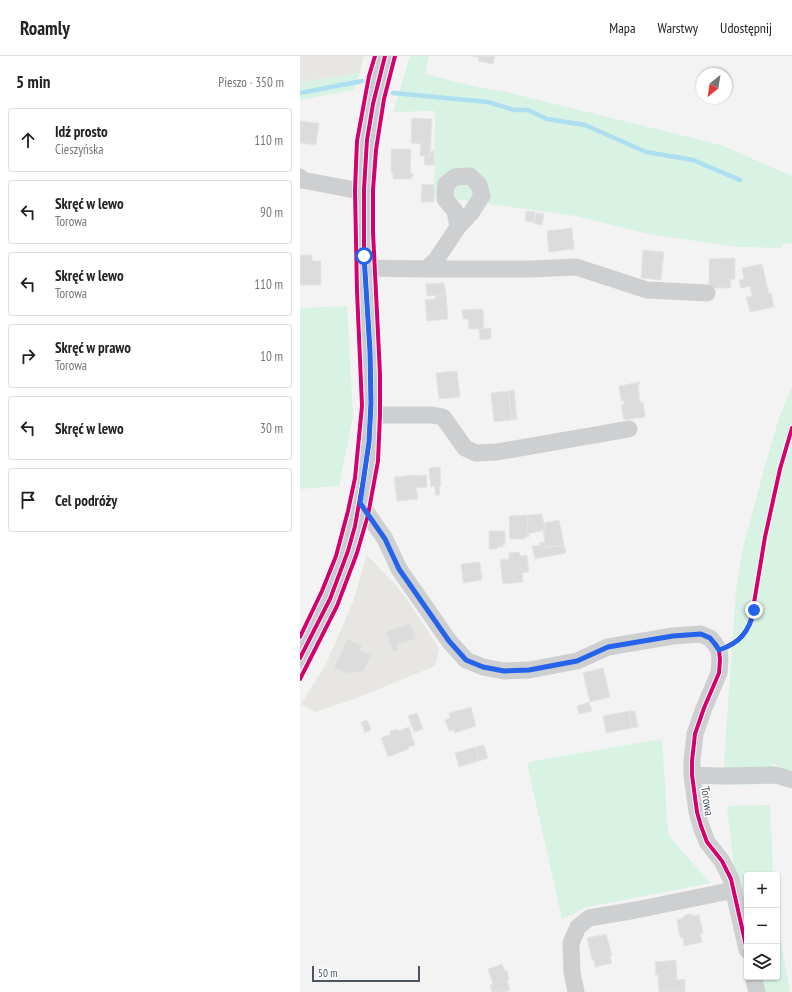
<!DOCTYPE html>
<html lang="pl">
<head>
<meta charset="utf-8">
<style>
  :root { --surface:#fff; --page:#f2f2f2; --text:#222; --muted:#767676; --line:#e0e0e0 }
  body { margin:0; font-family:"PT Sans Narrow",sans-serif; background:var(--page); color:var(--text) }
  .controls { position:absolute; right:12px; bottom:12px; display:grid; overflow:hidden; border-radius:4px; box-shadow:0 1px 3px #0004 }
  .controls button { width:36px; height:36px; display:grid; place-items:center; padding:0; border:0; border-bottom:1px solid var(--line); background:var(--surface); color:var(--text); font:20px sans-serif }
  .compass { position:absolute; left:396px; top:12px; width:36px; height:36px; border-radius:50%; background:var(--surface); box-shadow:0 1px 3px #0004; rotate:210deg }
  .scale { position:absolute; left:12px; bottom:10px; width:108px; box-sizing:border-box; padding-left:4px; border:2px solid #4a5560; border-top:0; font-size:11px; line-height:14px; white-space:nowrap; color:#4a5560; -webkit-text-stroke:3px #fff; paint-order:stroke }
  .stop { position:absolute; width:12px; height:12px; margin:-9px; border:3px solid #2563eb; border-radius:50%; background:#fff }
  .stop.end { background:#2563eb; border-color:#fff; box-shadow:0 1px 4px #0008 }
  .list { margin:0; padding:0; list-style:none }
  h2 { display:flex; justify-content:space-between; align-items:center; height:52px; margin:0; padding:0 16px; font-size:17px }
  h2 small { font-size:13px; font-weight:400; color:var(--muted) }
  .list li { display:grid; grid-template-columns:26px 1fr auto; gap:12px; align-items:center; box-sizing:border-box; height:64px; margin:0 8px 8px; padding:0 8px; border:1px solid var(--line); border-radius:4px }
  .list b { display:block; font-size:15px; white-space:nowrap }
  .list p { margin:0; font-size:13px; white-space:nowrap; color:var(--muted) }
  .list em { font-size:13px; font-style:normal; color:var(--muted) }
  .icon { flex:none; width:22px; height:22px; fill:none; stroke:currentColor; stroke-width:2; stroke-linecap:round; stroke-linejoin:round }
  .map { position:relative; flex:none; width:492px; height:936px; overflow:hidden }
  header { display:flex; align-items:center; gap:24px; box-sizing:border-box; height:56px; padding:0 20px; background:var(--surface); border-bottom:1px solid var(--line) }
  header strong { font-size:19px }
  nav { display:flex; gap:22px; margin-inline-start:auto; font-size:14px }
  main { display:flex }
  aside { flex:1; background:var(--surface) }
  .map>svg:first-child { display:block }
  .commercial { fill:#e7e6e2 }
  .green { fill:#d8f2e3 }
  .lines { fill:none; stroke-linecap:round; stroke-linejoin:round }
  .stream { stroke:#addff0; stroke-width:4.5 }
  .building { fill:#dcdcdd; stroke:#e4e5e6 }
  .minor { stroke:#cdcfd1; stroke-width:17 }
  .major { stroke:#c8ccd0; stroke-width:21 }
  .cycleway-casing { stroke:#fff; stroke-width:6 }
  .cycleway { stroke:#d6006c; stroke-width:4 }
  .route { stroke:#2563eb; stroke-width:5 }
  .labels { text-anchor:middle; stroke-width:3; stroke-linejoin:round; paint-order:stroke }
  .street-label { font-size:12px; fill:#4a5560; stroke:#fff }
</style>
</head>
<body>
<header>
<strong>Roamly</strong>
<nav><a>Mapa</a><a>Warstwy</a><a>Udostępnij</a></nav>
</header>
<main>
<aside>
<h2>5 min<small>Pieszo · 350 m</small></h2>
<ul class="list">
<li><svg class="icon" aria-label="ahead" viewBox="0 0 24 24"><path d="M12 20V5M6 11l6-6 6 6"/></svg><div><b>Idź prosto</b><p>Cieszyńska</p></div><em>110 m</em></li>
<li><svg class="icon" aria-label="left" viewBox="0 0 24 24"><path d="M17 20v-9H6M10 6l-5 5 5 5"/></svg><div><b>Skręć w lewo</b><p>Torowa</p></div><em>90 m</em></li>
<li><svg class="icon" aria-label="left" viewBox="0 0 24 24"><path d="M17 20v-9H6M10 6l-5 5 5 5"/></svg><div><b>Skręć w lewo</b><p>Torowa</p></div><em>110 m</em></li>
<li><svg class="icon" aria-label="right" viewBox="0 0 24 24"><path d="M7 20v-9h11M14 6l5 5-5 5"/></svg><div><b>Skręć w prawo</b><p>Torowa</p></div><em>10 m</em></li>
<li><svg class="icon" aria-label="left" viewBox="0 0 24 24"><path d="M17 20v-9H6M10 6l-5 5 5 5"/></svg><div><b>Skręć w lewo</b></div><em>30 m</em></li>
<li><svg class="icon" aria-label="arrive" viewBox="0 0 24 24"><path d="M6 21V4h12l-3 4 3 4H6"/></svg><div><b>Cel podróży</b></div></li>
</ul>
</aside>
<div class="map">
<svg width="492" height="936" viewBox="0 0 492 936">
  <rect width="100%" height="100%" fill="#f3f3f3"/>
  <!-- commercial -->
  <path class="commercial" d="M0,0h64l-4,17 -60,9z
    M67,499l28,29 10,13 34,51 -2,11 -2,7 -81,33 -39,13 -14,-8 25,-40 27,-62z"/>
  <!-- green -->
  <path class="green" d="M110,0h19l-4,18 52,13 29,5 215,53 71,31v67l-10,1 -1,4 -41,-1 -51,-7 -45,-7 -68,-17 -142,-20 1,-85 -42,1z
    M60,17l-6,17 -54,10v-18z
    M47,250l6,110 -14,70 -39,3v-181z
    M492,331v386l-20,-10v21l-48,1v-23l12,-172 7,-42 21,-79 15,-51z
    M362,683l6,95 18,22 25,27 -124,24 -25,12 -35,-156 6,-2z
    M470,749l3,70h-26v58l-12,-57 -8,-70z
    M477,852l4,34 9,50h-29l-5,-15h21z"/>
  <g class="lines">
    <!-- stream -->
    <path class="stream" d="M0,37l62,-12
      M93,37l95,9 26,8h14l19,9 38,6 61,27 47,8 47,20"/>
  </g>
  <!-- building -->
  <path class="building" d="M172,0h23l-2,8 -15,-3 1,-3z
    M112,62l20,1 -2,37h-10l1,-12 -10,-1z
    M0,65l19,2 -3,22 -16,-2z
    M91,93h20l-1,24h3v4l-2,-1v3h-18v-6h-2z
    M130,95h4v14h-10l1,-9h5z
    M122,128l12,1v17h-13z
    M226,155l9,1 -1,10 -9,-1z
    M236,157l8,1 -2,11 -8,-1z
    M272,172l2,21 -25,3 -2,-21z
    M343,194l21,2 -3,28 -20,-2z
    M0,199h12v6h9v24h-21z
    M435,202v21l-5,1 1,8h-22v-29z
    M462,208l7,30 2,-1 3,14 -24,5 -4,-15 6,-1 -2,-10 -9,2 -2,-8 5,-1 -2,-11z
    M144,227l2,11 -19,2 -1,-12z
    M146,238l2,25 -21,2 -2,-21 10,-1v-4z
    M183,253l1,20h-15l-1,-10h-5l-1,-9z
    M191,272v11l-11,1 -1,-11z
    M157,315l3,26 -21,2 -3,-26z
    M340,326v2h-2l2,18h3l2,15 -21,3 -3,-15h3v-4h-3l-2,-15z
    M214,334l3,29 -5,1 -4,-29z
    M208,335l4,29 -18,2 -3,-29z
    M140,411l1,19h-2l1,9h-5v-9l-4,1 -2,-19z
    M115,419v1l11,-1 1,12 -11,1 2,11 -21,2 -3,-24z
    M242,458l3,16 -18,4 1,-19z
    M228,459l-1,19 2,-1v4h-4v2h-15l-1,-23z
    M259,464l5,25 -18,3 -3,-17 2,-1 -1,-7z
    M189,475h16v14h-2v2h-6v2h-8z
    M245,486l1,6 18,-3 2,8 -31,6 -3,-13 8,-1 -1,-2z
    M219,496l1,4 7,-1 2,17 -7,1 1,9 -20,2 -3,-24 9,-1v-6z
    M180,506l2,18 -19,3 -2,-19z
    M110,567l6,16 -19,6 1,5 -5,2 -7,-20z
    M47,583l15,6 -2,5 11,5 -7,16 -15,2v1l-15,-6z
    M303,612l7,29 -20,5 -7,-29z
    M289,646l3,9 -13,3 -2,-8z
    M171,651l5,19 -22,7v-3l-5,1 -4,-11 5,-2 -1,-5z
    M329,655l3,17 -26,5 -3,-17z
    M329,655h6l3,16 -6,1z
    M117,657l6,16 -9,3 -6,-16z
    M67,664l4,10 -6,3 -4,-11z
    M109,671l6,18 -7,2 1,2 -21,8 -7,-19 10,-4 -1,-3 7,-2 1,2z
    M184,689l4,13 -9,3 -4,-14z
    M175,691l4,14 -20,6 -4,-14z
    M390,858l3,2 6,-1 4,18 -3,1 2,8 -18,4 -1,-9 -3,1 -3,-18 6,-2 2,-3z
    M306,878l6,21 -2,1 2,7 -17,4 -1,-7h-2l-5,-22z
    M376,904l1,20 8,-1v13h-26l-1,-17h-2l-1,-13z
    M202,908l3,7 2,-1 2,10h-2l3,10 -5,2h-13l-2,-7 3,-1 -5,-15z"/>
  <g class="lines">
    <!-- minor -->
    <path class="minor" d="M0,121l2,3 53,10 9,-1
      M65,212l61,1 10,-9 22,-33 13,-14 11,-17 -3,-11 -9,-9 -15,1 -9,7 -1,15 10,12 3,16
      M126,213h105l45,-2 71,23 60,3
      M70,359h62l11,2 22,31 11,5 21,-1 132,-23
      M60,447l25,36 14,30 50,72 17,19 17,7 21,4 25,-1 48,-9 31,-14 65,-11 28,-2 9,4 5,6 4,6 1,10 -1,13 -15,35 -9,26 -3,27v14l5,37 4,14 6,16 15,19 9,18 16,71
      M392,719l29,1 55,-1 16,5
      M453,921l4,15
      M276,936l-4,-20 -1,-29 7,-16 11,-9 47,-8 98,-20"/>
    <!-- major -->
    <path class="major" d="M0,602l30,-59 18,-48 7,-25 10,-56 4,-28 2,-39 -1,-52 -6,-95v-67l3,-49 6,-36 12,-48"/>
    <defs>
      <path id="cycleway" d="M0,581l22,-46 14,-35 12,-45 7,-33 7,-72 -5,-115 -2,-101 2,-49 12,-65 6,-20
        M0,602l30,-59 18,-48 7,-25 10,-56 4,-28 2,-39 -1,-52 -6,-95v-67l3,-49 6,-36 12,-48
        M0,623l37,-73 20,-53 11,-38 10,-54 2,-46v-41l-7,-142v-42l3,-40 8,-51 11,-43
        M447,894l-16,-71 -9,-18 -15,-19 -6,-16 -4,-14 -5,-37v-14l3,-27 9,-26 15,-35 1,-13 -1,-10c16,-6 25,-13 32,-29l14,-84 15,-68 12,-41"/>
    </defs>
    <!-- cycleway casing -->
    <use href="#cycleway" class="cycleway-casing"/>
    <!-- cycleway -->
    <use href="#cycleway" class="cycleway"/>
  </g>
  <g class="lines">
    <!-- route -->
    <path class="route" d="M64,200l6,95 1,52 -2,39 -9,61 25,36 14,30 50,72 17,19 17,7 21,4 25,-1 48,-9 31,-14 65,-11 28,-2 9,4 5,6 4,6c21,-7 30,-18 35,-40"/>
  </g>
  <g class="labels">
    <!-- street labels -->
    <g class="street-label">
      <text transform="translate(407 745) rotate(81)" y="4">Torowa</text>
    </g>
  </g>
</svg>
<div class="controls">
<button>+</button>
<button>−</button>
<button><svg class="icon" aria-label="layers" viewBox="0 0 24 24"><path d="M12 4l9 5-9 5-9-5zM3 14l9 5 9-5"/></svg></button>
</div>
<svg class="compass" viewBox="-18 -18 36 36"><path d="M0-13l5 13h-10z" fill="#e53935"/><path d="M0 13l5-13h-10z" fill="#767676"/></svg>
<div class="scale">50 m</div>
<div class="stop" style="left:64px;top:200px"></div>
<div class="stop end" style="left:454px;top:554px"></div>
</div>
</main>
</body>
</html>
